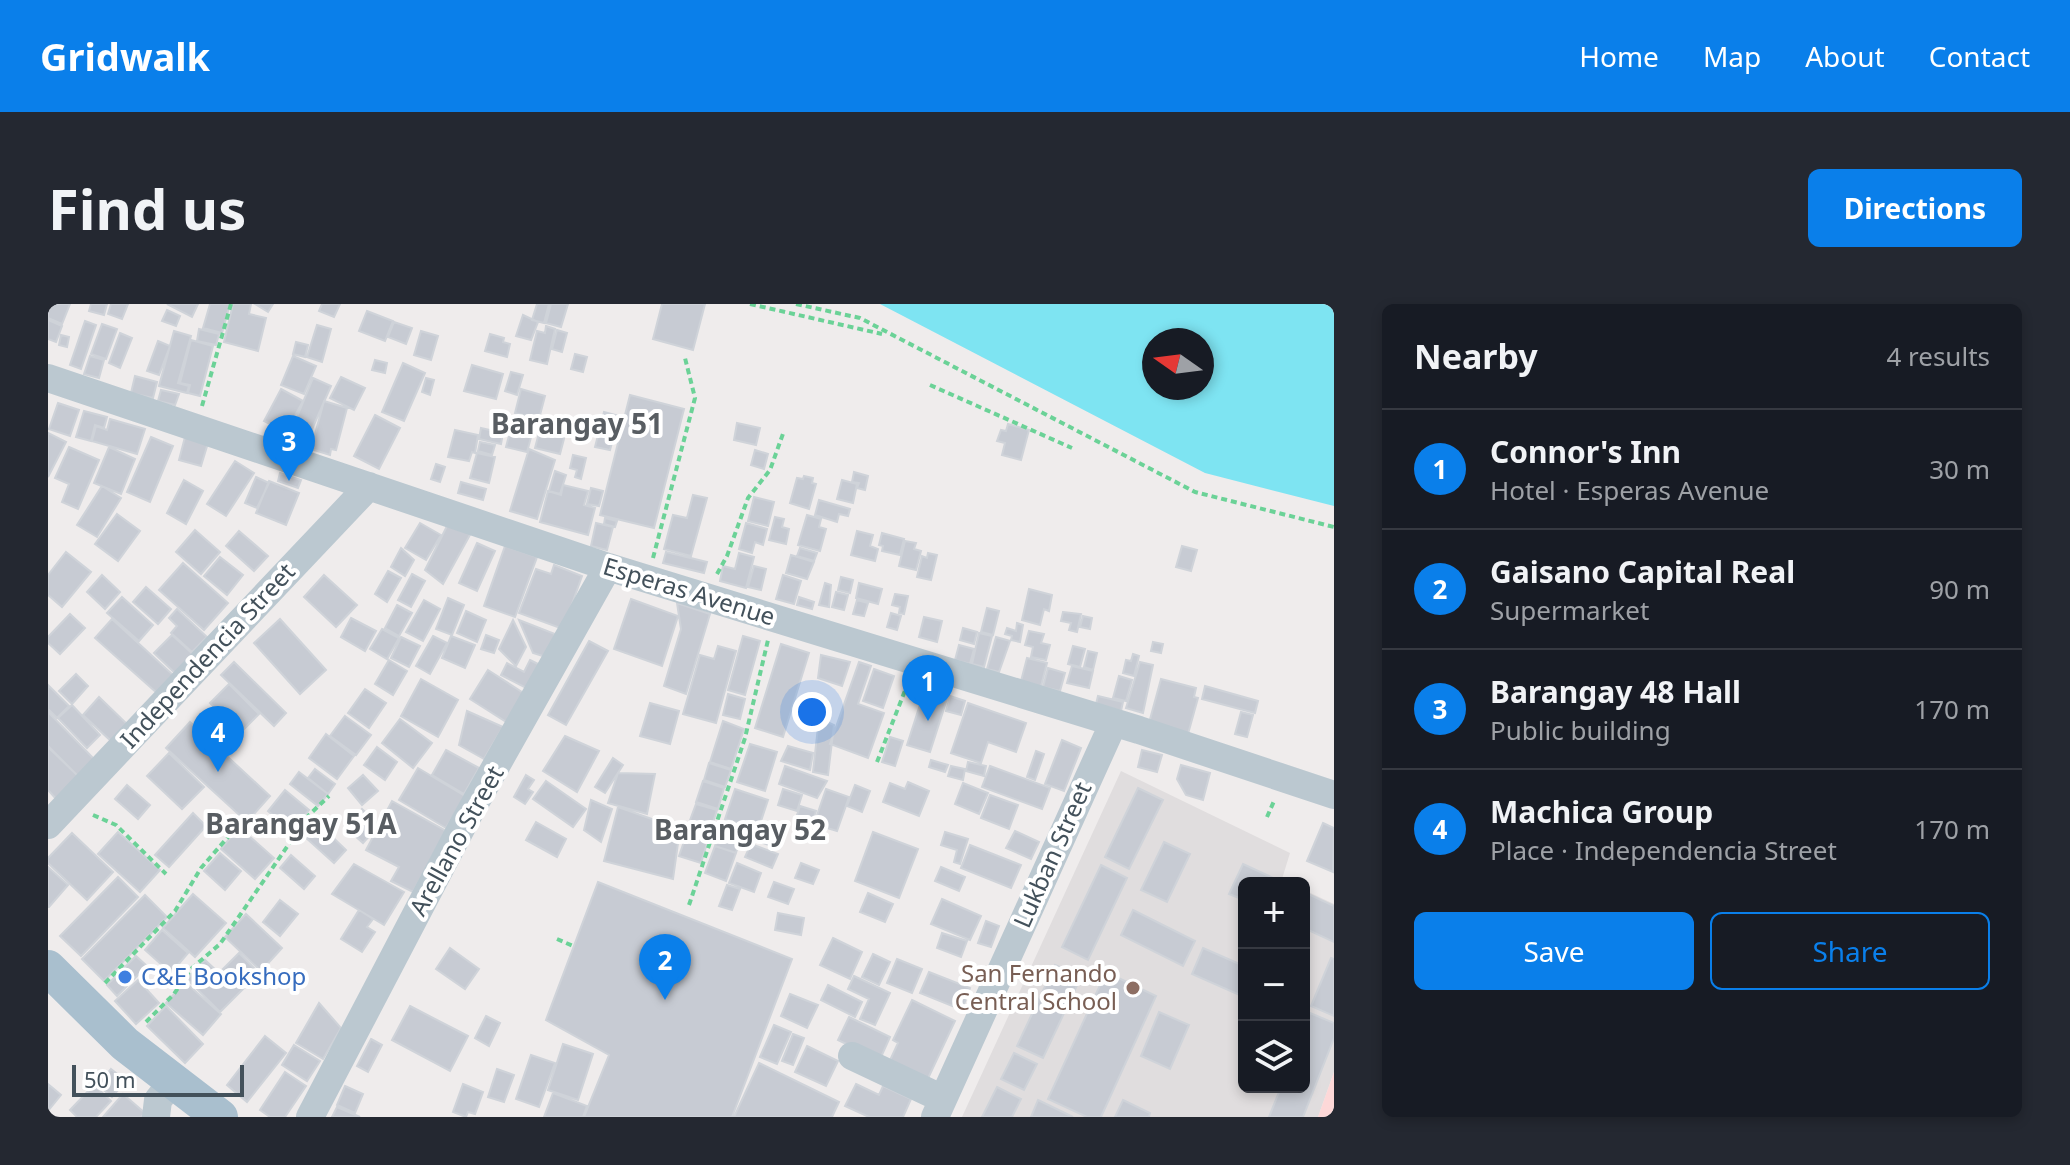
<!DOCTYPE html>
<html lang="en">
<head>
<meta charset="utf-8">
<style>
  :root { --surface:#171b24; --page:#242831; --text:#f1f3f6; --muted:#9ea1a6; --line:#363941; --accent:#0a7fea }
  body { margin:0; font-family:"Noto Sans",sans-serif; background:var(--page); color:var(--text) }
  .controls { position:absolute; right:24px; bottom:24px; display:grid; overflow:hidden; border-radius:12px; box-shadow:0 4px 12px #0003 }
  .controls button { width:72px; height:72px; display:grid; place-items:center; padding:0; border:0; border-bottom:2px solid var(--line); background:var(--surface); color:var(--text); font:40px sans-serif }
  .compass { position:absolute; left:1094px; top:24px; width:72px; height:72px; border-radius:50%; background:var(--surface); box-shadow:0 4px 12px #0003; rotate:284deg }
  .scale { position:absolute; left:24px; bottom:20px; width:172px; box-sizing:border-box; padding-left:8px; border:4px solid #43515b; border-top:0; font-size:22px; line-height:28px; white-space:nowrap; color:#43515b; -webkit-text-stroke:6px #fff; paint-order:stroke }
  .you { position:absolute; left:764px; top:408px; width:28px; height:28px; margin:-20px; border:6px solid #fff; border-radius:50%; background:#1a73e8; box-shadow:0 0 0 12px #1a73e833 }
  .badge { display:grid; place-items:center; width:52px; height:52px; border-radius:50%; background:var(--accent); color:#fff; font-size:26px; font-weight:700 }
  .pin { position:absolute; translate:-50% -66px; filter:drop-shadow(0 2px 4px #0008) }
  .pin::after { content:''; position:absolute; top:42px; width:28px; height:24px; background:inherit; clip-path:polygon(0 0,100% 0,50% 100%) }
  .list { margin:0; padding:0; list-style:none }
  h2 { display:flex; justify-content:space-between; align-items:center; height:104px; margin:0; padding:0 32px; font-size:34px }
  h2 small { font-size:26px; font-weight:400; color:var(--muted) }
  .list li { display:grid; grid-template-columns:52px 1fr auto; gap:24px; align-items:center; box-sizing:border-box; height:120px; padding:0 32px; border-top:2px solid var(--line) }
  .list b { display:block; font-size:30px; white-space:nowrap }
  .list p { margin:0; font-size:26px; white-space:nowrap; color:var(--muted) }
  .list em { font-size:26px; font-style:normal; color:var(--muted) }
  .actions { display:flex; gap:16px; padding:24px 32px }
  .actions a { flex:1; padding:18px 0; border:2px solid var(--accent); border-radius:12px; text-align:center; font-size:28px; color:var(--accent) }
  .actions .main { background:var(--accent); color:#fff }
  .icon { flex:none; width:44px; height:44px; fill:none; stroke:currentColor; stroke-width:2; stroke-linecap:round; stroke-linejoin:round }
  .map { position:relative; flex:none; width:1286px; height:813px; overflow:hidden; border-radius:12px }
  header { display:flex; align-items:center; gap:48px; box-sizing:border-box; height:112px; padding:0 40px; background:var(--accent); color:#fff }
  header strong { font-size:38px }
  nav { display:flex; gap:44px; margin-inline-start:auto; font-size:28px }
  .intro { display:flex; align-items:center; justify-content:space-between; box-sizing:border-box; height:192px; padding:0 48px }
  h1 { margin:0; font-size:56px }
  .button { padding:20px 36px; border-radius:12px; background:var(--accent); color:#fff; font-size:28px; font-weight:700 }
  main { display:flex; gap:48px; padding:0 48px }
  aside { flex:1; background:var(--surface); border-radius:12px; box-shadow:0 4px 12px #0003 }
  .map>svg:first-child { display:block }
  .education { fill:#e0ddde }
  .medical { fill:#fdd8d8 }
  .water { fill:#7ee4f2; fill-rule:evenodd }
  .building { fill:#c7cbd3; stroke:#cfd3d9; stroke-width:2 }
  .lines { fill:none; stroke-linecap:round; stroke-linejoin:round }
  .path { stroke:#6bd297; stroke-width:4; stroke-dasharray:6 4; stroke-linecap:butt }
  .minor { stroke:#bbc8d0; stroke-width:28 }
  .major { stroke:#a9bfce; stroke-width:36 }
  .shop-dot { fill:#3f7fe0; stroke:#fff; stroke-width:3 }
  .education-dot { fill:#8d6e63; stroke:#fff; stroke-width:3 }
  .labels { text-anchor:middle; stroke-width:8; stroke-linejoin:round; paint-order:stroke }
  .street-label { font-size:24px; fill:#43515b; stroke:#fff }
  .education-label { font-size:24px; fill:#785e54; stroke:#fff; text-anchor:end }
  .shop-label { font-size:24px; fill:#366cbe; stroke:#fff; text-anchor:start }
  .quarter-label { font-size:28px; font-weight:bold; fill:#585d62; stroke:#fff }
</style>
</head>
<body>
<header>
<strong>Gridwalk</strong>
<nav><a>Home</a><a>Map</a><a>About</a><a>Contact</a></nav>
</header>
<div class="intro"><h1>Find us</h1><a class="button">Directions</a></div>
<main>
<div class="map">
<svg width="1286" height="813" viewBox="0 0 1286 813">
  <rect width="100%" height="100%" fill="#efecec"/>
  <!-- education -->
  <path class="education" d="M1073,467l169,82 -8,26 7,4h-45v204h60v-197l30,14v168l-16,45h-356z"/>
  <!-- medical -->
  <path class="medical" d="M1286,768v45h-16z"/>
  <!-- water -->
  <path class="water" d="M832,0h454v202l-129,-33zM1106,36h48v48h-48z"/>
  <!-- building -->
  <path class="building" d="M0,0h22l-8,20 -14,-6z
    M43,0h16l-3,11 -15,-4z
    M63,0h17l-6,15 -14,-5z
    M119,0h31l-6,13z
    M162,0h20l-8,29 -19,-5z
    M185,0h18l-2,10 17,4 -8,33 -34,-9z
    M207,0h18l-5,8z
    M274,0h18l-6,13 -15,-6z
    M489,0h12l-5,19 -12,-3z
    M503,0h17l-7,23 -15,-4z
    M614,0h43l-12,46 -40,-11z
    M119,6l13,6 -4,10 -14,-5z
    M319,7l26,10 -8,20 -26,-10z
    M475,11l15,7 -7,18 -15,-4z
    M0,16l14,6 -6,16 -8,-3z
    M37,17l11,4 -15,44 -11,-4z
    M346,18l18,6 -6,16 -18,-7z
    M54,20l15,5 -11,30 -15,-5z
    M269,21l14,4 -9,33 -15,-5z
    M498,22l9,3 -8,35 -17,-4 7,-29 8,2z
    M151,25l20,5 -3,11 -19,-4z
    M509,26l10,3 -5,19 -10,-3z
    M126,27l17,5 -13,47 11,3 -2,7 -28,-7z
    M373,27l17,5 -7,24 -17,-5z
    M72,29l12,5 -12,30 -11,-5z
    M442,30l14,4 -1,4 7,2 -3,13 -22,-6z
    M13,31l8,2 -2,10 -8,-2z
    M143,36l22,6 -13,50 -12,-3 2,-8 -10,-2z
    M110,37l12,5 -11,29 -12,-4z
    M248,38l12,3 -3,12 -12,-3z
    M527,50l12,3 -4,15 -12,-3z
    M42,52l14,4 -5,18 -15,-4z
    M245,52l23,10 -12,28 -23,-9z
    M327,56l12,3 -2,10 -13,-3z
    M355,59l22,10 -21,48 -22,-9z
    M424,61l31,9 -7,25 -32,-8z
    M463,68l12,3 -6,20 -12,-4z
    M87,72l22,6 -4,16 -22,-5z
    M293,73l24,11 -11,22 -24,-12z
    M265,74l18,8 -25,57 -17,-7z
    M378,74l8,2 -4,15 -8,-3z
    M233,85l22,12 -17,31 -22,-11z
    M473,85l24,7 -6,23 -24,-6z
    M113,86l18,4 -4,11 -17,-4z
    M582,91l54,14 -30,119 -54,-13z
    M276,97l23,7 -11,42 -5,-1 -1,6 -19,-6z
    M10,99l21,7 -9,26 -21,-7z
    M36,107l23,6 -3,11 -9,-3 -4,16 -15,-4z
    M556,108l15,4 -9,34 -15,-3z
    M327,111l25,13 -21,41 -25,-13z
    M62,115l35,10 -8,25 -45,-13 4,-15 11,4z
    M689,119l23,5 -4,17 -22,-5z
    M464,120l21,6 -6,22 -21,-5z
    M960,120l21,6 -8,30 -19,-5 3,-12 -8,-2 4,-11 5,1z
    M433,124l22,5 -2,11 -22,-5z
    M492,125l25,6 -5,19 -25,-6z
    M407,126l23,5 -3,18 -3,-1 -3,9 -21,-4z
    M0,129l18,9 -18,35z
    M103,133l22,9 -23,56 -23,-10z
    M137,133l23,6 -7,23 -22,-6z
    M432,138l15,3 -3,10 -14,-4z
    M21,143l30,13 -21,49 -16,-7 7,-18 -14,-6z
    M61,143l26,12 -14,35 -27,-11z
    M481,145l26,11 -18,59 -27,-8z
    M707,146l13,4 -4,15 -13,-4z
    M429,149l18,4 -6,26 -19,-5z
    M525,151l13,3 -5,21 -6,-2 2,-7 -7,-2z
    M187,157l19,12 -28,43 -19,-12z
    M388,160l9,3 -5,15 -9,-3z
    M507,167l11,4 -6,19 -11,-3z
    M806,168l14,4 -3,14 -8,-2 2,-5 -7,-1z
    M232,169l21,7 -3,8 -20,-7z
    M756,172l9,2 -1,5 4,1 -7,25 -19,-6 7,-25 6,1z
    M208,173l13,6 -12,25 -12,-5z
    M136,176l19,11 -17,33 -19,-11z
    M794,176l15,4 -4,19 -16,-4z
    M221,177l30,12 -13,32 -30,-12z
    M413,178l25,7 -3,11 -25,-7z
    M515,181l25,6 -4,14 11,3 -7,27 -48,-13 8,-31 13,4z
    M54,182l19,12 -24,39 -20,-12z
    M543,184l12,3 -4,15 -12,-2z
    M645,191l14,3 -16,58 -27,-7 9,-34 14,3z
    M706,193l20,5 -6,24 -20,-5z
    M771,196l31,9 -2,7 -9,-2 -2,8 -22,-7z
    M69,210l23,17 -22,30 -23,-17z
    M759,211l14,4 -2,8 7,2 -6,22 -22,-6z
    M727,213l9,2 -2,8 7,2 -3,15 -17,-4z
    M557,214l12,3 -2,6 -11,-3z
    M372,219l21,12 -15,25 -21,-12z
    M548,219l17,4 -6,23 -16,-4z
    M698,219l21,6 -4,16 -8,-3 -3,11 -13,-4z
    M400,220l23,9 -28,51 -18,-14z
    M147,226l25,22 -19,22 -25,-22z
    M191,227l29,25 -14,15 -28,-25z
    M809,227l16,4 -3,11 8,3 -3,12 -24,-6z
    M834,229l22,6 -4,16 -18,-4 1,-5 -4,-1z
    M857,237l11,2 -2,6 7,2 -5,19 -17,-4z
    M429,239l18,8 -18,40 -18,-8z
    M457,242l32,11 -22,60 -31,-11z
    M1134,242l15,4 -6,21 -15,-4z
    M353,244l13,12 -9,16 -14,-9z
    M752,244l17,5 -3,8 -17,-5z
    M18,248l25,20 -29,35 -14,-12v-20z
    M618,248l41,10 -3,11 -41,-10z
    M691,249l15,4 -8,31 -26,-7 3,-15 12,3z
    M880,249l9,2 -6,25 -14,-3 5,-21 5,2z
    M743,251l23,7 -7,17 -21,-6z
    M172,253l23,18 -16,20 -23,-19z
    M135,259l45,40 -24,27 -45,-40z
    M506,261l28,11 -19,53 -44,-16 17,-44 15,5z
    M706,262l12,3 -5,21 -13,-3z
    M340,267l13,7 -14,24 -12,-8z
    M364,270l13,7 -14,26 -13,-7z
    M54,271l18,17 -15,17 -18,-17z
    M276,271l33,30 -21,22 -32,-30z
    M735,271l18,6 -7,23 -18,-5z
    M793,273l12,3 -3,13 -12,-3z
    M777,279l6,2 -2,22 -10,-2z
    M811,279l23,6 -4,15 -22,-6z
    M98,283l25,22 -13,15 -25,-22z
    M981,285l23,6 -3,16 -5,-2 -4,16 -18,-5z
    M788,288l12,3 -4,15 -12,-3z
    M847,290l13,2 -4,18 -5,-1 1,-6 -8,-2z
    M74,293l31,28 -14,16 -32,-28z
    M751,293l15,5 -2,7 -15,-4z
    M400,294l16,7 -12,30 -16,-6z
    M583,295l47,17 -16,50 -48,-17z
    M376,296l16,9 -17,32 -17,-9z
    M809,296l11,3 -4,13 -11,-2z
    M629,299l33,11 -24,80 -22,-8 17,-57z
    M349,301l15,8 -13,23 -14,-8z
    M939,304l12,3 -6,24 -12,-3z
    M129,305l30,28 -15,15 -21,-19 6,-7 -8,-8z
    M418,307l20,9 -9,22 -20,-9z
    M1015,308l18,2 -4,18 -8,-2 2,-7 -10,-2z
    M843,309l10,3 -4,14 -10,-3z
    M22,310l15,14 -25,26 -12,-11v-6z
    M1035,312l9,2 -2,11 -10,-2z
    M876,313l18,4 -5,21 -18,-5z
    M303,314l25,13 -11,20 -24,-14z
    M64,315l61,56 -16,18 -62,-55z
    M232,315l46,51 -26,24 -46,-51z
    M465,316l13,27 -10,19 -17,-17z
    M471,316l36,14 -9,23 -13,-4z
    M969,319l6,2 -3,17 -9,-2 1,-4 -7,-2 2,-6 9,3z
    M915,324l14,4 -3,12 -14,-4z
    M334,325l17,9 -12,21 -17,-10z
    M981,327l15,3 -3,9 9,2 -4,15 -15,-3 2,-10 -8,-2z
    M931,329l13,3 -8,31 -12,-3z
    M124,331l23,21 -18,19 -23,-22z
    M438,331l13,5 -5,13 -13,-4z
    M385,332l14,7 -17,31 -14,-8z
    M403,332l24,9 -10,23 -23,-10z
    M695,332l17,5 -15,54 -17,-5z
    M353,333l19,9 -11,21 -18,-9z
    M948,333l14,4 -11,31 -12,-3z
    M541,337l19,10 -42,74 -18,-10z
    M1105,338l10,2 -2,9 -10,-2z
    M733,340l28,9 -26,84 -28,-9z
    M911,341l15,4 -4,15 -15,-4z
    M670,342l18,5 -20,72 -33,-9 17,-59 14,4z
    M1025,342l12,3 -5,18 -12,-3z
    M1040,347l9,2 -4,17 -9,-3z
    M1085,350l6,2 -5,20 -11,-3 3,-13 5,1z
    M773,351l29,7 -8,24 -24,-8z
    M979,354l20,5 -7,27 -20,-5z
    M341,356l18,11 -14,24 -18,-11z
    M482,356l12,6 -12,24 -29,-15 6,-12 17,9z
    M186,358l52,51 -12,13 -53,-51z
    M811,358l12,4 -13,38 26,9 -16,45 -38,-14z
    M1092,358l13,3 -10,48 -17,-5z
    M1024,362l21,5 -4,17 -22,-5z
    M1000,364l17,5 -5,18 -17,-4z
    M826,365l20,7 -11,32 -20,-7z
    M440,366l37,24 -17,29 -38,-24z
    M28,370l12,12 -16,18 -13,-13z
    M1071,372l13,4 -6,21 -13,-3z
    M373,375l37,21 -20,37 -37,-21z
    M1113,375l35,9 -2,9 4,1 -10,36 -39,-11z
    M181,380l30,30 -19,19 -30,-30z
    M0,381l21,21 -12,12 -9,-9z
    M1157,382l53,15 -3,12 -53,-14z
    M317,385l21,14 -17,25 -21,-15z
    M877,385l23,7 -18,56 -23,-7z
    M680,390l17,5 -5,20 -17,-4z
    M902,392l15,5 -4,14 -15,-4z
    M1050,392l25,6 -2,9 -25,-7z
    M51,393l29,28 -16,17 -29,-27z
    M602,399l29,8 -9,33 -30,-8z
    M920,399l58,20 -10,29 -28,-10 -7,21 -30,-10z
    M24,401l28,30 -13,13 -29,-30z
    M419,407l36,16 -19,32 -25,-14z
    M0,408l49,50 -16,17 -33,-33z
    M1193,408l12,3 -6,22 -12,-3z
    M297,412l26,19 -15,20 -26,-19z
    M771,414l15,7 -6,50 -15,-3z
    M352,415l32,24 -19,25 -31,-25z
    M675,417l21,8 -13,40 -21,-7z
    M142,418l80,74 -23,26 -81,-74z
    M278,430l28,22 -17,23 -28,-21z
    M517,432l34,15 -22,41 -34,-21z
    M842,433l13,4 -8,25 -13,-4z
    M1014,436l19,8 -17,43 -19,-7z
    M702,440l27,8 -12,39 -28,-9z
    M740,442l25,7 -3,17 -29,-9z
    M0,443l31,30 -22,23 -9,-10z
    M329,443l20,15 -12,18 -21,-15z
    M398,446l33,18 -15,26 -32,-19z
    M1094,446l20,5 -5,17 -19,-5z
    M988,447l8,3 -9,26 -8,-3z
    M121,449l35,34 -22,22 -35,-33z
    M565,454l10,7 -18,28 -10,-6z
    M883,456l17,5 -3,7 -16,-5z
    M920,458l18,4 -2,10 -18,-5z
    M661,459l22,7 -6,17 -21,-7z
    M1133,461l29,8 -7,27 -17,-5 -9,-16z
    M737,462l42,15 -10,17 -38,-14z
    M903,462l14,3 -2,11 -15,-4z
    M942,462l60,22 -8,21 -60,-22z
    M370,464l47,28 -19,32 -47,-28z
    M267,465l20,15 -7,10 -20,-16z
    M251,468l29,22 -10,12 -28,-22z
    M570,469l37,1 -8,40 -39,-11z
    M315,471l15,16 -16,14 -14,-17z
    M478,471l8,5 -6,9 5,3 -8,12 -11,-7z
    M498,477l40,28 -13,18 -40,-28z
    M655,477l21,7 -6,21 -22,-7z
    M860,478l21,9 -10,25 -36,-14 7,-19 15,6z
    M915,479l25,10 -9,21 -24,-10z
    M79,481l23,20 -12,14 -23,-20z
    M807,481l15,6 -8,21 -15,-6z
    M1090,484l25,12 -34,69 -24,-12z
    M687,485l33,11 -10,30 -33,-11z
    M735,485l19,6 -5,16 -19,-6z
    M778,485l23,8 -12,34 -23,-7z
    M237,486l24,20 -17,21 -24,-20z
    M942,491l28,10 -9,24 -28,-11z
    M543,496l21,9 -11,33 -17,-12z
    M344,497l54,30 -33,61 -22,-11 8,-14 -33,-17z
    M648,500l21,6 -9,28 -22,-7z
    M752,502l16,5 -5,15 -16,-5z
    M570,503l62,22 -7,50 -69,-18z
    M314,505l17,16 -16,18 -18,-16z
    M145,509l13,13 -37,41 -14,-12z
    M675,517l20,7 -7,25 -21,-7z
    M488,518l30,17 -9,18 -31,-17z
    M719,518l18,6 -7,20 -18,-6z
    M270,519l28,27 -12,13 -29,-26z
    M1275,519l11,5 -1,44 -26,-11z
    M191,523l35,31 -19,21 -34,-30z
    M967,527l24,11 -8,17 -25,-11z
    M70,528l42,38 -20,22 -42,-38z
    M825,528l45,17 -19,49 -44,-17z
    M897,528l23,7 -8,25 -6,-2 3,-12 -16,-5z
    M24,529l41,39 -26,28 -39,-37v-5z
    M639,529l21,7 -7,23 -22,-7z
    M1116,538l26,12 -23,48 -26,-12z
    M703,540l27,10 -6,14 -27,-11z
    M922,541l51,20 -10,23 -50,-20z
    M667,542l21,7 -10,28 -21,-8z
    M172,549l21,18 -16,19 -21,-19z
    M243,551l24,21 -11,13 -24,-21z
    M689,559l24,10 -7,19 -25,-9z
    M753,559l18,7 -6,14 -18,-6z
    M306,560l50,28 -20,33 -52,-31z
    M1195,560l41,19h-40v17l-15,-6z
    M1053,561l26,13 -39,82 -26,-13z
    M0,563l20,18 -19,22h-1z
    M893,563l24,10 -6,14 -24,-10z
    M70,573l20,20 -57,59 -21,-20z
    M550,578l194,77 -60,158h-148l25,-62 -63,-35z
    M726,578l20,7 -6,15 -20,-7z
    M679,581l13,4 -8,21 -13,-4z
    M1256,588l30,14v36l-30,-14z
    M820,589l25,11 -8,18 -25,-10z
    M145,590l33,29 -31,34 -32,-29z
    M97,591l22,22 -63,64 -22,-22z
    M894,595l39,17 -11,24 -39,-16z
    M232,596l18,14 -18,22 -17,-14z
    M311,606l14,9 -6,8 8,5 -13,20 -21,-13z
    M1085,606l62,31 -12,25 -62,-31z
    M730,609l26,5 -3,17 -26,-5z
    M198,610l36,34 -21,23 -36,-34z
    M938,617l13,5 -8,21 -13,-4z
    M114,626l26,23 -17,20 -26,-23z
    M894,629l25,8 -6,16 -24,-9z
    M785,634l29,14 -12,27 -30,-14z
    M402,644l29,21 -14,20 -29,-20z
    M1155,644l41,18v31l-52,-23z
    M191,649l20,20 -39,39 -33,-33 18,-19 14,13z
    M825,650l17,8 -11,23 -17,-8z
    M88,652l11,10 -30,30 -10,-11z
    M1283,654l3,1v57l-23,-10z
    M849,655l25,10 -10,24 -25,-10z
    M1007,661l26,12 -38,81 -26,-12z
    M881,668l41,16 -8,22 -42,-17z
    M1058,668l50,24 -55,121h-14l-39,-18z
    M806,672l36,17 -15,32 -15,-6 9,-20 -21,-10z
    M90,676l21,23 -23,21 -21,-23z
    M137,678l36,32 -18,21 -37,-32z
    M780,681l34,17 -7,15 -34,-17z
    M742,690l28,11 -11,23 -26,-12z
    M864,696l43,21 -31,66 -38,-18 12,-26 -5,-3z
    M271,699l22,25 -18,31 -27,-16z
    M118,702l37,38 -18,19 -38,-37z
    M362,702l58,30 -18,35 -58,-31z
    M1111,708l30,13 -19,44 -29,-13z
    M1262,709l24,10v15l-31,79h-34l12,-30h23v-59z
    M438,712l14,7 -11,23 -14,-8z
    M801,713l41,20 -12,27 -13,-11 -27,-13z
    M726,721l17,7 -14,32 -17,-7z
    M745,730l11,4 -11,27 -11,-4z
    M217,732l21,17 -39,49 -20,-17z
    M323,735l11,6 -14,27 -11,-6z
    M515,740l30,10 -15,46 -30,-10z
    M246,741l26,16 -13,20 -25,-16z
    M759,742l31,15 -12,25 -31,-14z
    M966,749l23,11 -13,26 -23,-11z
    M483,751l24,8 -16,44 -23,-8z
    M711,759l80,39 -7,15h-98z
    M63,765l15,12 -14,16 -14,-12z
    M449,765l17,6 -10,27 -16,-5z
    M237,768l21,14 -21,31h-15l-10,-7z
    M0,780l13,11 -13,16z
    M415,780l20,8 -8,22 -7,-2 -2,5 -13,-5z
    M808,780l23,11 4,-9 28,13 -8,18h-34l-24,-11z
    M46,781l17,16 -15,16h-19l-7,-7z
    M297,782l18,8 -8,19 -18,-8z
    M949,783l24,12 -9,18h-30z
    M505,789l34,13 -4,11h-39z
    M75,790l22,19 -4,4h-38z
    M990,796l35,17h-42z
    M1075,796l27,13 -1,4h-34z
    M289,803l23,10h-28z"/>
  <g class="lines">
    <!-- path -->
    <path class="path" d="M702,0l132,30
      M748,0l64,14 335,174 139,35
      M882,81l142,63
      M154,102l29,-102
      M605,254l42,-160 -10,-40
      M669,270l10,-18 21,-58 22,-28 14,-39
      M829,458l31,-79
      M45,511l23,10 50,49
      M1219,513l7,-16
      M641,601l56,-167 23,-98
      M509,635l16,7
      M57,679l70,-72 26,-43 27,-31
      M98,718l28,-28 17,-25 29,-25 89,-129 20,-19"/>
    <!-- minor -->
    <path class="minor" d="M0,74l560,189 531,163 195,65
      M0,521l321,-339
      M804,752l91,43
      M108,813l2,-17 15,-19
      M262,813l155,-296 143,-254
      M887,813l178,-393"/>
    <!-- major -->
    <path class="major" d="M0,664l77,76 95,73"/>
  </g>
  <!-- markers -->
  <circle class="shop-dot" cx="77" cy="673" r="8"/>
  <circle class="education-dot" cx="1085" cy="684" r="8"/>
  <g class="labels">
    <!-- street labels -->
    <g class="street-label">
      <text transform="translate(641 288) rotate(17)" y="8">Esperas Avenue</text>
      <text transform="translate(160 352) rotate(-47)" y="8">Independencia Street</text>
      <text transform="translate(409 537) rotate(-61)" y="8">Arellano Street</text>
      <text transform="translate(1005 551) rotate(-66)" y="8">Lukban Street</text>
    </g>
    <!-- education labels -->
    <g class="education-label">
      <text x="1069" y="678">San Fernando<tspan x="1069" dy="28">Central School</tspan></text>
    </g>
    <!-- shop labels -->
    <g class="shop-label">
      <text x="93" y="681">C&amp;E Bookshop</text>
    </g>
    <!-- quarter labels -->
    <g class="quarter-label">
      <text x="529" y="130">Barangay 51</text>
      <text x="253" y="530">Barangay 51A</text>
      <text x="692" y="536">Barangay 52</text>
    </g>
  </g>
</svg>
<div class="controls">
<button>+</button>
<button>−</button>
<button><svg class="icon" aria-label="layers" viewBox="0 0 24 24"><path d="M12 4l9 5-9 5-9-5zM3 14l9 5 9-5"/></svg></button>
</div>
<svg class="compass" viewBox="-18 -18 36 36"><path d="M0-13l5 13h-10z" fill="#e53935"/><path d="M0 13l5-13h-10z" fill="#9ea1a6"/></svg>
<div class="scale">50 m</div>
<div class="you"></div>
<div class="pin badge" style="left:880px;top:417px">1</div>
<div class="pin badge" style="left:617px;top:696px">2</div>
<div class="pin badge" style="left:241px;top:177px">3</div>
<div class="pin badge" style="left:170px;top:468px">4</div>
</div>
<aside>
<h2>Nearby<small>4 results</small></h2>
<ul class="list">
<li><span class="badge">1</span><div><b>Connor's Inn</b><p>Hotel · Esperas Avenue</p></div><em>30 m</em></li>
<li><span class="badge">2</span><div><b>Gaisano Capital Real</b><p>Supermarket</p></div><em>90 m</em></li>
<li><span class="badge">3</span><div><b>Barangay 48 Hall</b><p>Public building</p></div><em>170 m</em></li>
<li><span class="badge">4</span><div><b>Machica Group</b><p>Place · Independencia Street</p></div><em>170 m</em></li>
</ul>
<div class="actions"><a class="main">Save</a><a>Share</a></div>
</aside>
</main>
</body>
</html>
